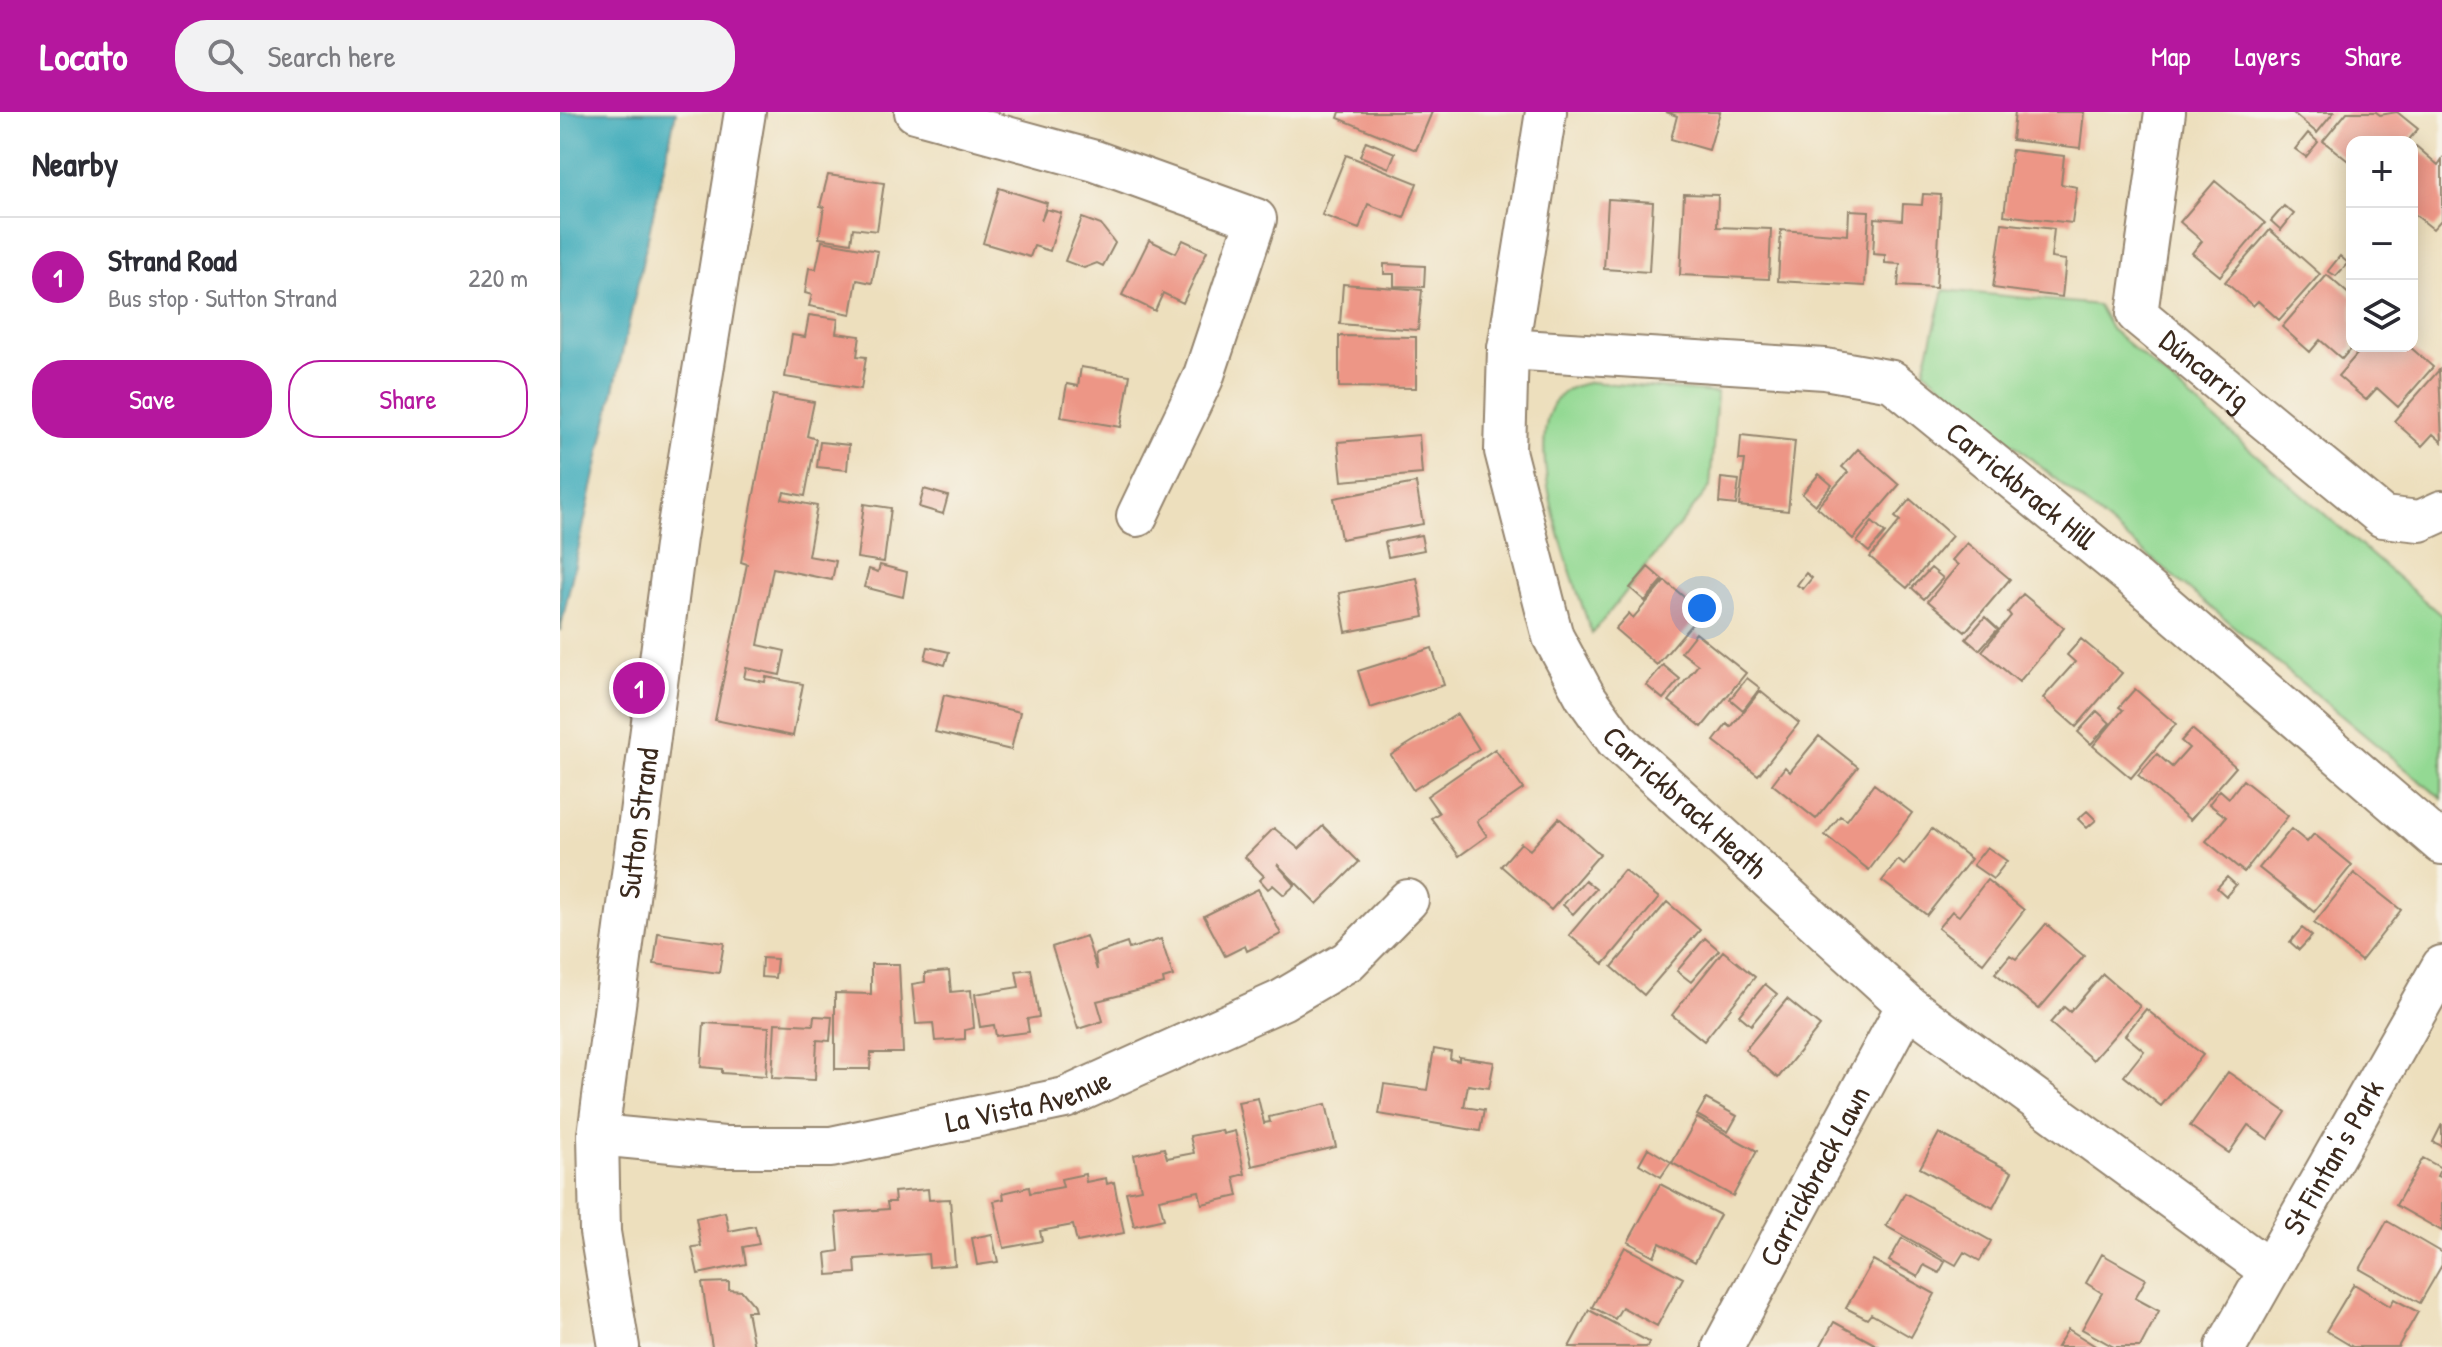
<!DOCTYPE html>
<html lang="en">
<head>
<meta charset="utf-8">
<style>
  :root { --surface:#fff; --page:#f2f2f3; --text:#2b2b33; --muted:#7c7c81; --line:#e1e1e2; --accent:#b5179e }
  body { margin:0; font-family:"Patrick Hand",sans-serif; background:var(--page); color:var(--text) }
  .controls { position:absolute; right:24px; top:24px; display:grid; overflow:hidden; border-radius:16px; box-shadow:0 4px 20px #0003 }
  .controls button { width:72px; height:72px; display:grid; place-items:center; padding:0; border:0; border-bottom:2px solid var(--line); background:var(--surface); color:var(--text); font:40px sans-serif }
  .you { position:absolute; left:1142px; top:496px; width:28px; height:28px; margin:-20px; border:6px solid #fff; border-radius:50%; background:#1a73e8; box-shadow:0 0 0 12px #1a73e833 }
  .badge { display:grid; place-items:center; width:52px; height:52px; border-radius:50%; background:var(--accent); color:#fff; font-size:26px; font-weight:700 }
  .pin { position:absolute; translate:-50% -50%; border:4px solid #fff; box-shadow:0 2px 8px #0006 }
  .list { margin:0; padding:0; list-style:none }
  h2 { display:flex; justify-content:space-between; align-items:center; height:104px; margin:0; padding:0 32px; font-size:34px }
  h2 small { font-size:26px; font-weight:400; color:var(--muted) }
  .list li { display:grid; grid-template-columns:52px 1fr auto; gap:24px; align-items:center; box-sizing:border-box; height:120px; padding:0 32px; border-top:2px solid var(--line) }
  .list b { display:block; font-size:30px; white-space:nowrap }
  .list p { margin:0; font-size:26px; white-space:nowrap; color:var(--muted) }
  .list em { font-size:26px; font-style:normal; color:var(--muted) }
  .actions { display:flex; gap:16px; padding:24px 32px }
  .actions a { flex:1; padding:18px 0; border:2px solid var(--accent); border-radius:32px; text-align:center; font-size:28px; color:var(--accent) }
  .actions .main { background:var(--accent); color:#fff }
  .icon { flex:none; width:44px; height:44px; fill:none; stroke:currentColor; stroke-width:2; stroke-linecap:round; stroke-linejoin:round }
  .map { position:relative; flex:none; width:1882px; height:1235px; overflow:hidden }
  header { display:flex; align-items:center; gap:48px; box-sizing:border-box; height:112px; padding:0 40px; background:var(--accent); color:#fff }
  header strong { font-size:38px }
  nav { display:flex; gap:44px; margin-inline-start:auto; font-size:28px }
  .search { width:560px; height:72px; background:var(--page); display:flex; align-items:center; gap:20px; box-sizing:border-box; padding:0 28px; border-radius:32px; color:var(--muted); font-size:30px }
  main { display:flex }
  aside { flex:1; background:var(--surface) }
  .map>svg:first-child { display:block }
  .green { fill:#93d993; stroke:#678258; stroke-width:2 }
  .water { fill:#3baaba; stroke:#3b6a6c; stroke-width:2 }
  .building { fill:#ed9686 }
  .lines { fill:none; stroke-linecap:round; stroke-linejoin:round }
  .minor-casing { stroke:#94846e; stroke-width:44 }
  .minor { stroke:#fff; stroke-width:40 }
  .labels { text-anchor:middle; stroke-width:6; stroke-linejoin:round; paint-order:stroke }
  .street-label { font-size:30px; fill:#3b2a1e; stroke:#f7f3e8 }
</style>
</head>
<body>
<header>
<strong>Locato</strong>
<div class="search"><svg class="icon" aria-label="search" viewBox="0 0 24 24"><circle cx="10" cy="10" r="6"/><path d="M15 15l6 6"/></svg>Search here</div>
<nav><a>Map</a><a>Layers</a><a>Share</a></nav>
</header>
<main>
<aside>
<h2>Nearby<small></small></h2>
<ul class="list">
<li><span class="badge">1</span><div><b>Strand Road</b><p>Bus stop · Sutton Strand</p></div><em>220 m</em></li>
</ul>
<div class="actions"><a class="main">Save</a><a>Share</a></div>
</aside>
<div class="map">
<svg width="1882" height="1235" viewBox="0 0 1882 1235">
  <rect width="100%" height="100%" fill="#f7f3e8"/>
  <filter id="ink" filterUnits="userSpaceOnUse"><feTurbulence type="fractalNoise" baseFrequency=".0125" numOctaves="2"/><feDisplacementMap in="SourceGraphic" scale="16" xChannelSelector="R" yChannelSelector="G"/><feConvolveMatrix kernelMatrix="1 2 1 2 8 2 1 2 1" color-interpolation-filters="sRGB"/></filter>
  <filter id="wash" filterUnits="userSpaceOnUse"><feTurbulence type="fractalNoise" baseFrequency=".006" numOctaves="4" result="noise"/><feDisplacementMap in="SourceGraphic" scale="32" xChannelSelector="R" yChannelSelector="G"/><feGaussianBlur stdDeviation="1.8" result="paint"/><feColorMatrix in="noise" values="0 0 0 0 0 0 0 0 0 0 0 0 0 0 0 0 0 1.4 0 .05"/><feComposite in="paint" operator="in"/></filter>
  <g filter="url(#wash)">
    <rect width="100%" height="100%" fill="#eddfbd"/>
    <!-- green -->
    <path class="green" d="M1384,178l154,15 13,24 331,287v183l-518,-429z
      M1030,270l127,11 -7,94 -118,147c-16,-50 -82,-208 -25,-244 6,-4 16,-6 23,-8z"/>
    <!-- water -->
    <path class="water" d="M0,0h116l-116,519z"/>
    <g id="blocks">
      <!-- building -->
      <path class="building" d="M780,0h92l-16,38 -78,-32z
        M1106,0h54l-11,38 -38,-11 6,-23z
        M1455,0h69l-4,36 -68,-8z
        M1732,0h42l-17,21z
        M1787,0h29l4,3 17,-3 21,17 -11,13h-55v22l-29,-23z
        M1748,21l10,9 -12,15 -11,-8z
        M806,29l29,12 -6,15 -29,-12z
        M1856,34l22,19 4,-6v60l-9,10 -21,-17v-61z
        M1452,38l52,6 -3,28 16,3 -5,36 -68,-8z
        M786,43l71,28 -13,35 -36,-14 -9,25 -37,-14z
        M268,63l56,8 -7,48 -24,-3 -2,15 -32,-5 5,-31 -4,-1z
        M1655,69l50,42 -45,53 -28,-23 10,-12 -22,-19z
        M439,76l48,15 -6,18 5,-12 15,4 -11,38 -16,-5 -4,11 -47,-14z
        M1124,82l34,1 -1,32 54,2 -2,50 -89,-4z
        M1363,82l18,1 -5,93 -38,-2 2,-22 -15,-1v-8l-12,-1 2,-36 27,2 1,-16 19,1z
        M1048,87l45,3 -4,70 -45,-3z
        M1724,94l10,8 -13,16 -10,-9z
        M1289,98l20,1 -4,75 -87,-5 3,-51 67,5z
        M522,106l19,7 14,18 -12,23 -6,-3 -13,5 -19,-7z
        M1442,111l52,6 -3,29 15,2 -4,37 -69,-9z
        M1710,118l50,44 -41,46 -21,-19 -5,5 -28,-24z
        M589,128l27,13 7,-13 24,11 -24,52 -20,-10 -8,18 -33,-16z
        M262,129l56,10 -6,32 -15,-3 -6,34 -42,-8 3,-11 -7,-2 4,-25 7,1z
        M1780,144l8,7 -12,13 -8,-5z
        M824,152l41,2 -1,21 -30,-1v-12h-10z
        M1767,163l25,22v50l-10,12 -22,-19 -10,12 -28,-25z
        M783,172l79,6 -4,40 -78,-6z
        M249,203l29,4 -2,14 24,3 -3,20 9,1 -5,32 -76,-12 7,-42 13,2z
        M779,224l77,1v51l-77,-1z
        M1804,234h45l24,21 -35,40 -21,-19 -11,12 -28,-24z
        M521,255l49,8 -9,52 -60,-10 6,-33 11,2z
        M1879,258l3,72 -9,-8 -11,12 -28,-25z
        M213,283l41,7 -7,34 9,3 -11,57 -21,-4 -2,7 35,7 -9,50 28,5 -4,19 -59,-12 -15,77 27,6 -5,24 -34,-7 -2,10 21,4 1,-5 37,7 -10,52 -78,-16 32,-156 -6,-2z
        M859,323l3,39 -80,7 -4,-39z
        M1181,323l54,6 -7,70 -49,-5 6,-46h-6z
        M260,330l29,3 -2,25 -30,-3z
        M1298,337l41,36 -46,54 -36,-32 31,-35 -6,-5z
        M1259,362l13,11 -17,20 -13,-11z
        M1161,366l18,2 -3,25 -17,-2z
        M856,371l7,41 -82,15 -7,-41z
        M364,377l24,7 -5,18 -24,-7z
        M1350,387l42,37 -45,52 -37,-31 30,-36 -5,-4z
        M304,392l27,4 -7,54 -27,-4z
        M1312,410l13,11 -16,19 -12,-10z
        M861,423l3,15 -36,7 -3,-15z
        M1407,431l43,36 -45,53 -37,-31 30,-36 -6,-5z
        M320,453l27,7 -4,25 -39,-10 5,-18 9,3z
        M1088,455l15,13 -18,21 -15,-13z
        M1371,456l12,10 -19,21 -12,-11z
        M1246,461l6,5 -9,11 -6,-4z
        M857,466l7,39 -78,15 -7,-39z
        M1105,469l37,31 -45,53 -42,-36 14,-16 4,5z
        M1463,482l41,34 -45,54 -37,-31 29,-35 -3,-4z
        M1425,505l13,12 -19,21 -13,-11z
        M1136,521l50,40 -44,54 -33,-26 29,-36 -17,-13z
        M1521,527l41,34 -46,54 -33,-29 32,-36 -8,-7z
        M368,535l21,5 -4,13 -20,-6z
        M872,536l12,37 -74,23 -12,-37z
        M1103,553l17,14 -17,20 -17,-14z
        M1187,566l13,10 -17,22 -13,-11z
        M1575,577l41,35 -45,54 -38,-32 30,-36 -4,-3z
        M1200,579l39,32 -41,52 -44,-34 13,-17 4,3z
        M384,583l76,17 -9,38 -76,-18z
        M1537,599l13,12 -19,21 -13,-12z
        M897,602l22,35 -66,41 -22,-35z
        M1632,617l44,38 -46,53 -52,-45 19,-21 15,13 17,-19 -8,-7z
        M1259,624l39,31 -42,52 -44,-35 13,-17 5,5z
        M935,637l28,40 -46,32 10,15 -28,20 -28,-38 8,-5 -12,-17z
        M1683,668l45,36 -44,56 -38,-31 20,-24 -17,-13 11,-14 9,8z
        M1314,672l38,29 -43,57 -44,-35 15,-19 7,4z
        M1527,699l9,9 -9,8 -9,-9z
        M999,706l41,36 -49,56 -50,-44 20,-23 9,7z
        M763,714l36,36 -42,42 -40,-40 18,21 -11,10 -11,-10 -5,4 -8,-9 4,-4 -19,-19 29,-29 25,21z
        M1372,717l39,30 -44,56 -45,-34 16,-21 6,5z
        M1731,717l16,13 7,-8 38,31 -38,47 -55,-44z
        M1427,735l20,14 -14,18 -20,-14z
        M1064,758l35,28 -55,66 -35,-29z
        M1794,761l47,37 -40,51 -47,-38z
        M1667,765l9,8 -10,11 -9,-8z
        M1025,768l11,9 -23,25 -10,-9z
        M1427,768l37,30 -41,53 -45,-35 14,-17 7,5z
        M698,777l23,45 -34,17 -2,-5 -20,10 -21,-40z
        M1107,790l33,28 -56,65 -32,-28z
        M1486,812l38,32 -45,53 -44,-36 15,-18 6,4z
        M1742,816l10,8 -13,14 -9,-8z
        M98,821l66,10 -5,30 -65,-9z
        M526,824l11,34 -2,-16 32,-11 2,6 32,-10 12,37 -10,3 1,5 -67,17 6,20 -25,8 -26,-82z
        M1145,826l14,12 -28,32 -14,-11z
        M1163,839l32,26 -51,64 -32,-26z
        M202,846l15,1 -2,19 -14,-1z
        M311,852h28l4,89h-32l-1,16h-35v-76l36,1z
        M471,857l8,48 -12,2 2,13 -33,4 -2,-11 -14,2 -5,-33 44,-7 -3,-16z
        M389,859l2,21 20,-2 3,38 -9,2v9l-30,2 -2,-18 -17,1 -4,-40 13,-2v-9z
        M1543,862l37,32 -47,54 -43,-37 14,-16 6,5z
        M1205,872l12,10 -26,31 -12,-10z
        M1227,887l33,27 -42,52 -33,-28z
        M1586,897l57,46 -42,51 -37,-30 20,-25 -19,-16z
        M254,904l18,1 -2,24 -13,-1 -2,40 -43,-2 3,-55 38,2z
        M144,911l65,4 -3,49 -44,-3v-4l-21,-2z
        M874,937l17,3 -1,7 9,2v-4l35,5 -5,26 -21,-3 -4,22 20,3 -4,21 -101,-17 5,-30 43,6z
        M1668,960l58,40 -18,27 -20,-14 -19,28 -39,-27z
        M698,986l6,25 6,-1 -1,-5 57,-13 10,43 -84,19 -14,-64z
        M1146,987l31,17 -9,16 -31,-17z
        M1137,1006l60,33 -24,45 -61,-33z
        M1882,1012v22l-9,-4z
        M662,1018l1,4 12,-3 10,43 -11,3 4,19 -36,8 -3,-13 -40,8 5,20 -30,7 -8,-34 15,-3 -7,-34 30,-7 3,10 27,-5 -4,-17z
        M1379,1021l73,39 -19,36 -73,-40z
        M1088,1036l23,14 -10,15 -22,-13z
        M1863,1046l18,10 -4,8 5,2v53l-46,-26z
        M525,1062l1,8 20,-4 1,6 7,-2 10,51 -47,9 -4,-17 -33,6 2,10 -38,7 -10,-47 10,-2 -1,-6 26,-6 1,6 33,-6 -2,-8z
        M1100,1072l60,31 -25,47 -35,-19 -6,13 -26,-14z
        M368,1077l1,11 21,-1 5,66 -26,2 -1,-13 -73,5 1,14 -28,2 -2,-22 13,-2 -3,-38 52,-4 -1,-7h8l-1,-10z
        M1345,1081l86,48 -11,20 -16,-9 -8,13 -70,-39z
        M165,1100l4,19 26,-5 4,18 -16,3 3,17 -48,10 -6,-27 9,-1 -5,-28z
        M1827,1109l55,32v12l-22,38 -60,-34z
        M432,1122l6,28 -21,3 -5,-27z
        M1342,1126l43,24 -6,11 -15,-8 -6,12 -29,-16z
        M1065,1135l58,31 -26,48 -35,-19 -7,12 -23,-12z
        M1542,1142l44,25 -11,19 24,13 -19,36h-26l-32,-18 20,-36 -16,-10z
        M1313,1148l62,34 -24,43 -40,-23 -4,5 -21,-11z
        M169,1170v8l13,1 11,13 2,7h-8l7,36h-42l-10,-64z
        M1794,1172l36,22 4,-7 24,13 -20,35h-45l-27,-16z
        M1029,1198l60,32 -2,5h-78z
        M1274,1210l46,25h-60z
        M1508,1217l29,18h-40z"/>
    </g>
  </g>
  <g filter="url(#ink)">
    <use href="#blocks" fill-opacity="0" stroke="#94846e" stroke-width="2"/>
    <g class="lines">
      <defs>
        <g id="minor">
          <path d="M355,0l180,49 161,58 -53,159 -66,138"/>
          <path id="s1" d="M986,0l-38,237 -3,102 48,186 32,59 31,44 291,265 362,265"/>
          <path id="s2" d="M1605,0l-28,202 246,203 37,4 22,-10"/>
          <path id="s3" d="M948,237l317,20 67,12 243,198 307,265"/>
          <path id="s4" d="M38,1023l126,12h107l234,-49 217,-98 66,-39 60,-61"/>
          <path id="s5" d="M59,1235l-19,-115 -2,-97 78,-597 69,-426"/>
          <path id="s6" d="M1163,1235l184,-342"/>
          <path id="s7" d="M1666,1235l216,-381"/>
        </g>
      </defs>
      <!-- minor casing -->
      <use href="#minor" class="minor-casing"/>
      <!-- minor -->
      <use href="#minor" class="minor"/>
    </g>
  </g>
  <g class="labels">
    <!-- street labels -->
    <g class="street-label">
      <text dy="10" stroke="none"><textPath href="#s2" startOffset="292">Dúncarrig</textPath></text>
      <text dy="10" stroke="none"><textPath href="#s3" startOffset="552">Carrickbrack Hill</textPath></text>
      <text dy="10" stroke="none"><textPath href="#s1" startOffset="748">Carrickbrack Heath</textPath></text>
      <text dy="10" stroke="none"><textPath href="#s5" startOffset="528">Sutton Strand</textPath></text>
      <text dy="10" stroke="none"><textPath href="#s4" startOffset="436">La Vista Avenue</textPath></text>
      <text dy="10" stroke="none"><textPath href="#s7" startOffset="218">St Fintan's Park</textPath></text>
      <text dy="10" stroke="none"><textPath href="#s6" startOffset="194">Carrickbrack Lawn</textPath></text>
    </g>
  </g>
</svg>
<div class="controls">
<button>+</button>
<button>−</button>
<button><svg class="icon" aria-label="layers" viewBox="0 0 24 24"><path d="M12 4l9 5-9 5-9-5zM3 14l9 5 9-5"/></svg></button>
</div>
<div class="you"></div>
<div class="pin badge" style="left:79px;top:576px">1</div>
</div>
</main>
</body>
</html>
